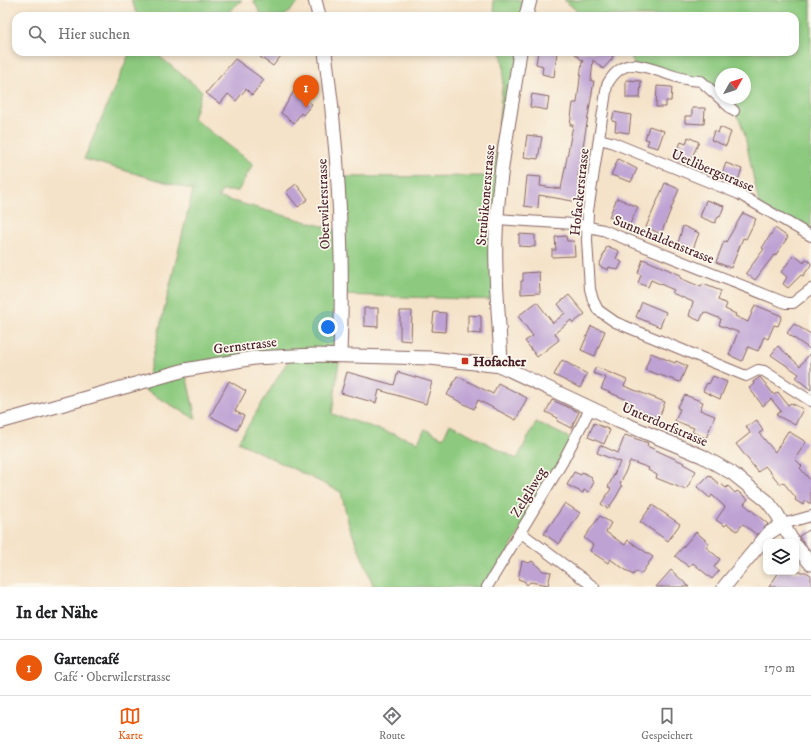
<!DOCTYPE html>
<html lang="de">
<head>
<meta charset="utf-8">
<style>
  :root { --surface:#fff; --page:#f6f6f6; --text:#202124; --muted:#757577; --line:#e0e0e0; --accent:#ea580c }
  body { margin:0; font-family:"IM FELL DW Pica",serif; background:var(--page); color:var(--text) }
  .controls { position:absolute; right:12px; bottom:12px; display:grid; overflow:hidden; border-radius:8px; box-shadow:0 2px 6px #0003 }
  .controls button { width:36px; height:36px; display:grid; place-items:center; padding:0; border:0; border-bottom:1px solid var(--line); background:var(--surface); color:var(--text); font:20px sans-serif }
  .compass { position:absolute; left:715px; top:68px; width:36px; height:36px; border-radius:50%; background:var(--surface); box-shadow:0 2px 6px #0003; rotate:51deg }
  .you { position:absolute; left:328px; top:327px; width:14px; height:14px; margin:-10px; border:3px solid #fff; border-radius:50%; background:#1a73e8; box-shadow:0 0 0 6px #1a73e833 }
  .badge { display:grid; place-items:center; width:26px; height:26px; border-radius:50%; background:var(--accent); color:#fff; font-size:13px; font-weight:700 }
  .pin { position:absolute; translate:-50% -33px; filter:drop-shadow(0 1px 2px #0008) }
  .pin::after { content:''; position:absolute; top:21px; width:14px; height:12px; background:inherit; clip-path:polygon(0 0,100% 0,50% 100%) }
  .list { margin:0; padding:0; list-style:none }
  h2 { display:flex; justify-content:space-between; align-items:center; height:52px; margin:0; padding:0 16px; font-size:17px }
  h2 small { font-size:13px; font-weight:400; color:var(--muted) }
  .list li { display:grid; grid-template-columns:26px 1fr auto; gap:12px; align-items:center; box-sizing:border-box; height:56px; padding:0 16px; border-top:1px solid var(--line) }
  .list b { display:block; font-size:15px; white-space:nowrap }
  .list p { margin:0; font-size:13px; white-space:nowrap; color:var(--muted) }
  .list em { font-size:13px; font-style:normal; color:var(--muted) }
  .icon { flex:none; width:22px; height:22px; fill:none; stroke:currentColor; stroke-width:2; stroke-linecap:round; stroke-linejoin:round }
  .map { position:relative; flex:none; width:811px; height:587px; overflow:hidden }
  .search { position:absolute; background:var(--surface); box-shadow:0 2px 6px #0003; left:12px; right:12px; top:12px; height:44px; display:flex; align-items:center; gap:10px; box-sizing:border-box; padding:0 14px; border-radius:12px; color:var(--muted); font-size:15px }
  .sheet { height:108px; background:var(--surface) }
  nav { display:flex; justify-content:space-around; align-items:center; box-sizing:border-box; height:56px; border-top:1px solid var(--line); background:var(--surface); font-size:11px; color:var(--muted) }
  nav a { display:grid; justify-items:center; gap:2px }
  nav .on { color:var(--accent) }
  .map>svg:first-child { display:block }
  .green { fill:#8dca7f; stroke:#6c7455; fill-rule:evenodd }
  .building { fill:#bea2d4 }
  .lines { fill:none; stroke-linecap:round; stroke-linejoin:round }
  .minor-casing { stroke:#866462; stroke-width:12 }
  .tertiary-casing { stroke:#866462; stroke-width:15 }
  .minor { stroke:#fff; stroke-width:10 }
  .tertiary { stroke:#fff; stroke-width:13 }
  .poi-dot { fill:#c8321e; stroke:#fbf7ec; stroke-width:1.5 }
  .labels { text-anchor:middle; stroke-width:3.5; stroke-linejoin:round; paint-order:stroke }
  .street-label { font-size:14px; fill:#4a1f2b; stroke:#fbf7ec }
  .poi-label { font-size:14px; font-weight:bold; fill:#4a1f2b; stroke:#fbf7ec; text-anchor:start }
</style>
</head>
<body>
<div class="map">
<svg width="811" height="587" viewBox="0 0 811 587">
  <rect width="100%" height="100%" fill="#fbf7ec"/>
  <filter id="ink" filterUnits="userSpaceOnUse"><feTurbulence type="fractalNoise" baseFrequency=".025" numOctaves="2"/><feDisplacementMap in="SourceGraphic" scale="8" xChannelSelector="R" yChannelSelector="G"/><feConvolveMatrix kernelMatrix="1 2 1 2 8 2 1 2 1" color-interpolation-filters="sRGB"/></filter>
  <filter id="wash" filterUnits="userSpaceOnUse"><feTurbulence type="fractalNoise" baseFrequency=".012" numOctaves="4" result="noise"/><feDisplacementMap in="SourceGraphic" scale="16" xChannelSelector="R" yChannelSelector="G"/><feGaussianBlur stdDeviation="0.9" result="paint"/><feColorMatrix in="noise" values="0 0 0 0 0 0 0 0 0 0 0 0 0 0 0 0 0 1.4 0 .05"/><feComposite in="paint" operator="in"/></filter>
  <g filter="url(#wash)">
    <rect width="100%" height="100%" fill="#f5e3c9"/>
    <!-- green -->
    <path class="green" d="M131,0h111l-18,16h-74l-3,-2v2h-9z
      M253,0h48l-16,16h-23z
      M493,0h37l-4,16h-31z
      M564,0h247v236l-52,-31 -14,-69 -4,-13 -7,-12 -33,-30 -67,-16 -2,-7 -8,-6h171v-36h-212zM721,74h24v24h-24z
      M130,52h24l48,39 -9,27 60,46 -15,27h-16l-4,6 122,34 -2,-54 156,-1 10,-108 -3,-16h19l-19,125 -3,123 -157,-5 -1,60 -8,59 86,28 7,-13 18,9 7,-14 67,35 19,-37 38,18 -87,147h-113l-25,-62 -8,-33 -103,-50 53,-86 -106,14 11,49 -62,-35 13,-3 46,-191 -109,-31z"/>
    <g id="blocks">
      <!-- building -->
      <path class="building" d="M264,52h20l-11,14 -13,-9z
        M538,52h19l-3,25 -12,-3 1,-8 -7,-2z
        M573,52h38l2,2 -1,5 -9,10 -10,-9 -2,21h3l-16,95v10h2l-2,16 -39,-7 -1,13 -14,-2 3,-30 14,1 -1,9 21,3 12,-64h-3l3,-22h4l5,-41h2z
        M235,59l29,21 -12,15 -6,-6 -10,12 -8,-7 -8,10 -14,-11z
        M626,80l15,1 -1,17h-14z
        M657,86l15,1 -1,14h-5v6h-10z
        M294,91l18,13 -9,11 -2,-2 -7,10 -13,-10z
        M532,94l17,3 -2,13 -17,-3z
        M692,108h13l-1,16 -19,-1v-7h7z
        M614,112l17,3 -2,18 -14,-2 1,-9 -4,-1z
        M649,126l15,5 -6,17 -11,-3 2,-5 -4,-1z
        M720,127l11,5 -5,14 -15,-6 3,-9 4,2z
        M527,135l15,2 -4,22 -14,-2z
        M688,137l11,5 -10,21 -15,-6 7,-15 5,2z
        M618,159l19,10 -6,13 -20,-7z
        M726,163l16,6 -5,14 -16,-7z
        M665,183l14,6 -18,45 -15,-7z
        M296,184l12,15 -10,8 -12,-15z
        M617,198l21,9 -9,19 -20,-9z
        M706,200l18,6 -4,11h-2l-3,6 -15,-6z
        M743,213l13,6 -10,20 -3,-1 -12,30 -15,-6 8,-21 2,1z
        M683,226l16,7 -6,16 -15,-6z
        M775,228l13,9 -13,19 -1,-1 -19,25 -9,-7 18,-24 -2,-1z
        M519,234l16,1v12l-16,-1z
        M566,236l1,5h7l1,15 -23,1v-7h4l-1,-13z
        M607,246l12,5 -3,8 6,3 -4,8 -9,-3 -1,3 -9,-4z
        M794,255l10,8 2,-4 5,4v2l-8,11 -2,-1 -13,13 -5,-4 4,-7 -6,-5z
        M643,259l38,16 -1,3 21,9 2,-3 18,7 -3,9 9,4 -2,5 11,5 -1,2 13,6 7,-17 27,11 -4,10 -4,-1 -6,14 -4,-2 -6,14 -10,-4 -6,14 -13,-6 9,-23 -19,-7 2,-6 -17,-7 -4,9 -11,-5 4,-14 -21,-9 2,-3 -23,-10 -3,7 -10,-4 3,-8 -3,-2z
        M539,272l1,21 -19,1v-13h2v-8z
        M569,295l16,19 -12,9 -2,-3 -16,13 4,7 -22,17 -12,-16 8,-5 -15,-20 19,-14 16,21 12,-10 -7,-9z
        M642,302l24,10 -6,15 -24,-10z
        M364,308h14v19l-14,-1z
        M400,311h12l-1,30 -11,-1z
        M434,312l12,1 -1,19 -13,-1z
        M468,315l13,1v18l-13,-1z
        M794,324l17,10v16l-24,-17z
        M591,326l14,5 -10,25 -14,-6z
        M778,346l22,20 11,-14v38l-15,-12 3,-4 -28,-19z
        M651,353l24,10 1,-2 11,5 -7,16 -35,-12z
        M562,360l25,14 -7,14 -26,-13z
        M596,367l31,13 -3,6 41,16 -6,16 -31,-12 2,-5 -29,-12 5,-11 -13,-5z
        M347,372l47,13 4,-13 34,10 -6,22 -47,-14 -3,13 -35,-10z
        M457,376l36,18 5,-11 29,15 -11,22 -38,-20 -4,9 -27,-14z
        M713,376l14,6 -7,17 -17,-8 4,-8 2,1z
        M760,377l14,18 4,-3 10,13 3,-2 12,6 -8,16 -19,-10 5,-4 -10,-12 -8,7 -14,-18 5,-4 -1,-2z
        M229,381l17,10 -11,20 9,5 -7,14 -27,-14z
        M685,395l18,7 -3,8 15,6 -9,22 -14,-6 2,-4 -19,-7 5,-12 -3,-1z
        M552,400l27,12 -8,16 -14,-7 1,-3 -12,-6z
        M757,420l6,11 -4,2 16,19 13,-21 18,11 -11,17 7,7 -2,2 11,13v23l-5,-3 -3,4 -8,-5 1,-2 -13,-16 -3,2 -15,-18 -7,6 -22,-28 14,-11 -4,-7z
        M594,423l16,7 -6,14 -16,-7z
        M625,435l23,8 -1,3 37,17 -1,1 13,7 -10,19 -30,-12 1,-3 -9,-5 1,-2 -19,-7 -10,23 2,2 -6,11 -8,12 -7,-5 10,-15 -3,-2 12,-25 -23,-9 3,-8 18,8z
        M574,472l7,3 1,-3 10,5 -1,3 3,2 -5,10 -5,-2 -1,3 -16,-8z
        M709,475l11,10 1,-1 5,4 2,-2 7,7 2,-2 11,8 -4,5 24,20 -11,11 -14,-11 -6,7 -10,-7 -2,2 -9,-6 9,-13 -13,-12 -2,3 -13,-11z
        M565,503l15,10 -21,31 -15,-10z
        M652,505l28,19 -12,17 -28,-19z
        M600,516l11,7 -5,9 19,13 3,-5 25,17 -12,17 -5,-3 -3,4 -23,-16 -2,4 -18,-12 3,-6 -9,-7z
        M811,529v23l-12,-16z
        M696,532l13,11 -3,4 14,12 -6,8 5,4 -7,8 -19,-16 -4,4 -14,-11z
        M522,561l7,2 3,-2 11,10 8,1 -3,13 -18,-3 -3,3 -3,-4 -6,-2z
        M671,570l18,17h-33z
        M779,572h27l5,3v12h-42z"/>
    </g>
  </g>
  <g filter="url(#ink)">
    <use href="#blocks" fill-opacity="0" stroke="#866462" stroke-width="1"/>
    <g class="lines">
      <defs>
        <path id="minor" d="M734,111l-33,-30c-23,0 -43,-13 -66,-16 -13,-1 -23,10 -28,20l-19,126 -1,29 3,49 3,11 5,10 17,12 131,54 12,-6 6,1 47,30
          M599,139l12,3 128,52 72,42
          M497,219l77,5 29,6 183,73h7l18,-14
          M783,524l28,-8
          M520,532l74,55
          M487,587l75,-124 28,-54"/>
        <path id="tertiary" d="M315,0l4,16
          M526,16l4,-16
          M325,52c14,101 19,202 15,303
          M501,366c-1,-43 -7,-87 -5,-131 2,-61 15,-122 24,-183
          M0,422l185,-52 69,-12 60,-3 116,3 71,8 117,55 84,35 30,17 35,28 10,13 16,28
          M796,546l15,18
          M724,587l45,-54 14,-9"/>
      </defs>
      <!-- minor casing -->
      <use href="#minor" class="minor-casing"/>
      <!-- tertiary casing -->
      <use href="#tertiary" class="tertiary-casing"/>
      <!-- minor -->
      <use href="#minor" class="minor"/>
      <!-- tertiary -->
      <use href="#tertiary" class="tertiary"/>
    </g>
  </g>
  <!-- markers -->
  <rect class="poi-dot" x="461" y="357" width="8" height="8" rx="2"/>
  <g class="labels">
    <!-- street labels -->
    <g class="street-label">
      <text transform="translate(713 170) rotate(23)" y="5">Uetlibergstrasse</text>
      <text transform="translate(579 192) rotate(-84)" y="5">Hofackerstrasse</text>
      <text transform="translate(485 195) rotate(-85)" y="5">Strubikonerstrasse</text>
      <text transform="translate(323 204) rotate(-92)" y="5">Oberwilerstrasse</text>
      <text transform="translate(664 239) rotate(22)" y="5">Sunnehaldenstrasse</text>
      <text transform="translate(245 345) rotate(-7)" y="5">Gernstrasse</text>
      <text transform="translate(665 424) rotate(23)" y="5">Unterdorfstrasse</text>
      <text transform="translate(528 492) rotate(-59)" y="5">Zelgliweg</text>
    </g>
    <!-- poi labels -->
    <g class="poi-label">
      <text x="473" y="366">Hofacher</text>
    </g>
  </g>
</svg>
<div class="controls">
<button><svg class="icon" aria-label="layers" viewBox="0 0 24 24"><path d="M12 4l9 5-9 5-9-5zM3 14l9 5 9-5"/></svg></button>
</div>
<svg class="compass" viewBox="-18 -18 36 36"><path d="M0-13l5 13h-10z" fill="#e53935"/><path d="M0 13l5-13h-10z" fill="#757577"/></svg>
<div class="you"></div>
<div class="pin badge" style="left:306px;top:108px">1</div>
<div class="search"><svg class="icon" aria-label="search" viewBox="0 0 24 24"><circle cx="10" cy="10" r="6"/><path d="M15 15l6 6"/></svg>Hier suchen</div>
</div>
<section class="sheet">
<h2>In der Nähe<small></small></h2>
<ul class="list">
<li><span class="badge">1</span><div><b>Gartencafé</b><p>Café · Oberwilerstrasse</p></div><em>170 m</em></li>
</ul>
</section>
<nav>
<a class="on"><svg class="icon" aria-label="map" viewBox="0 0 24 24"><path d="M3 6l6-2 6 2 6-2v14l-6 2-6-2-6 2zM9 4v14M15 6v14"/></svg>Karte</a>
<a><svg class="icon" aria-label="directions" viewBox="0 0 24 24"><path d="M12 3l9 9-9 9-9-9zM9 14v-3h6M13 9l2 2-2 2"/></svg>Route</a>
<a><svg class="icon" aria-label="saved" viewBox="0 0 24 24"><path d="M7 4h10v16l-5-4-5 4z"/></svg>Gespeichert</a>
</nav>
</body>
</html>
